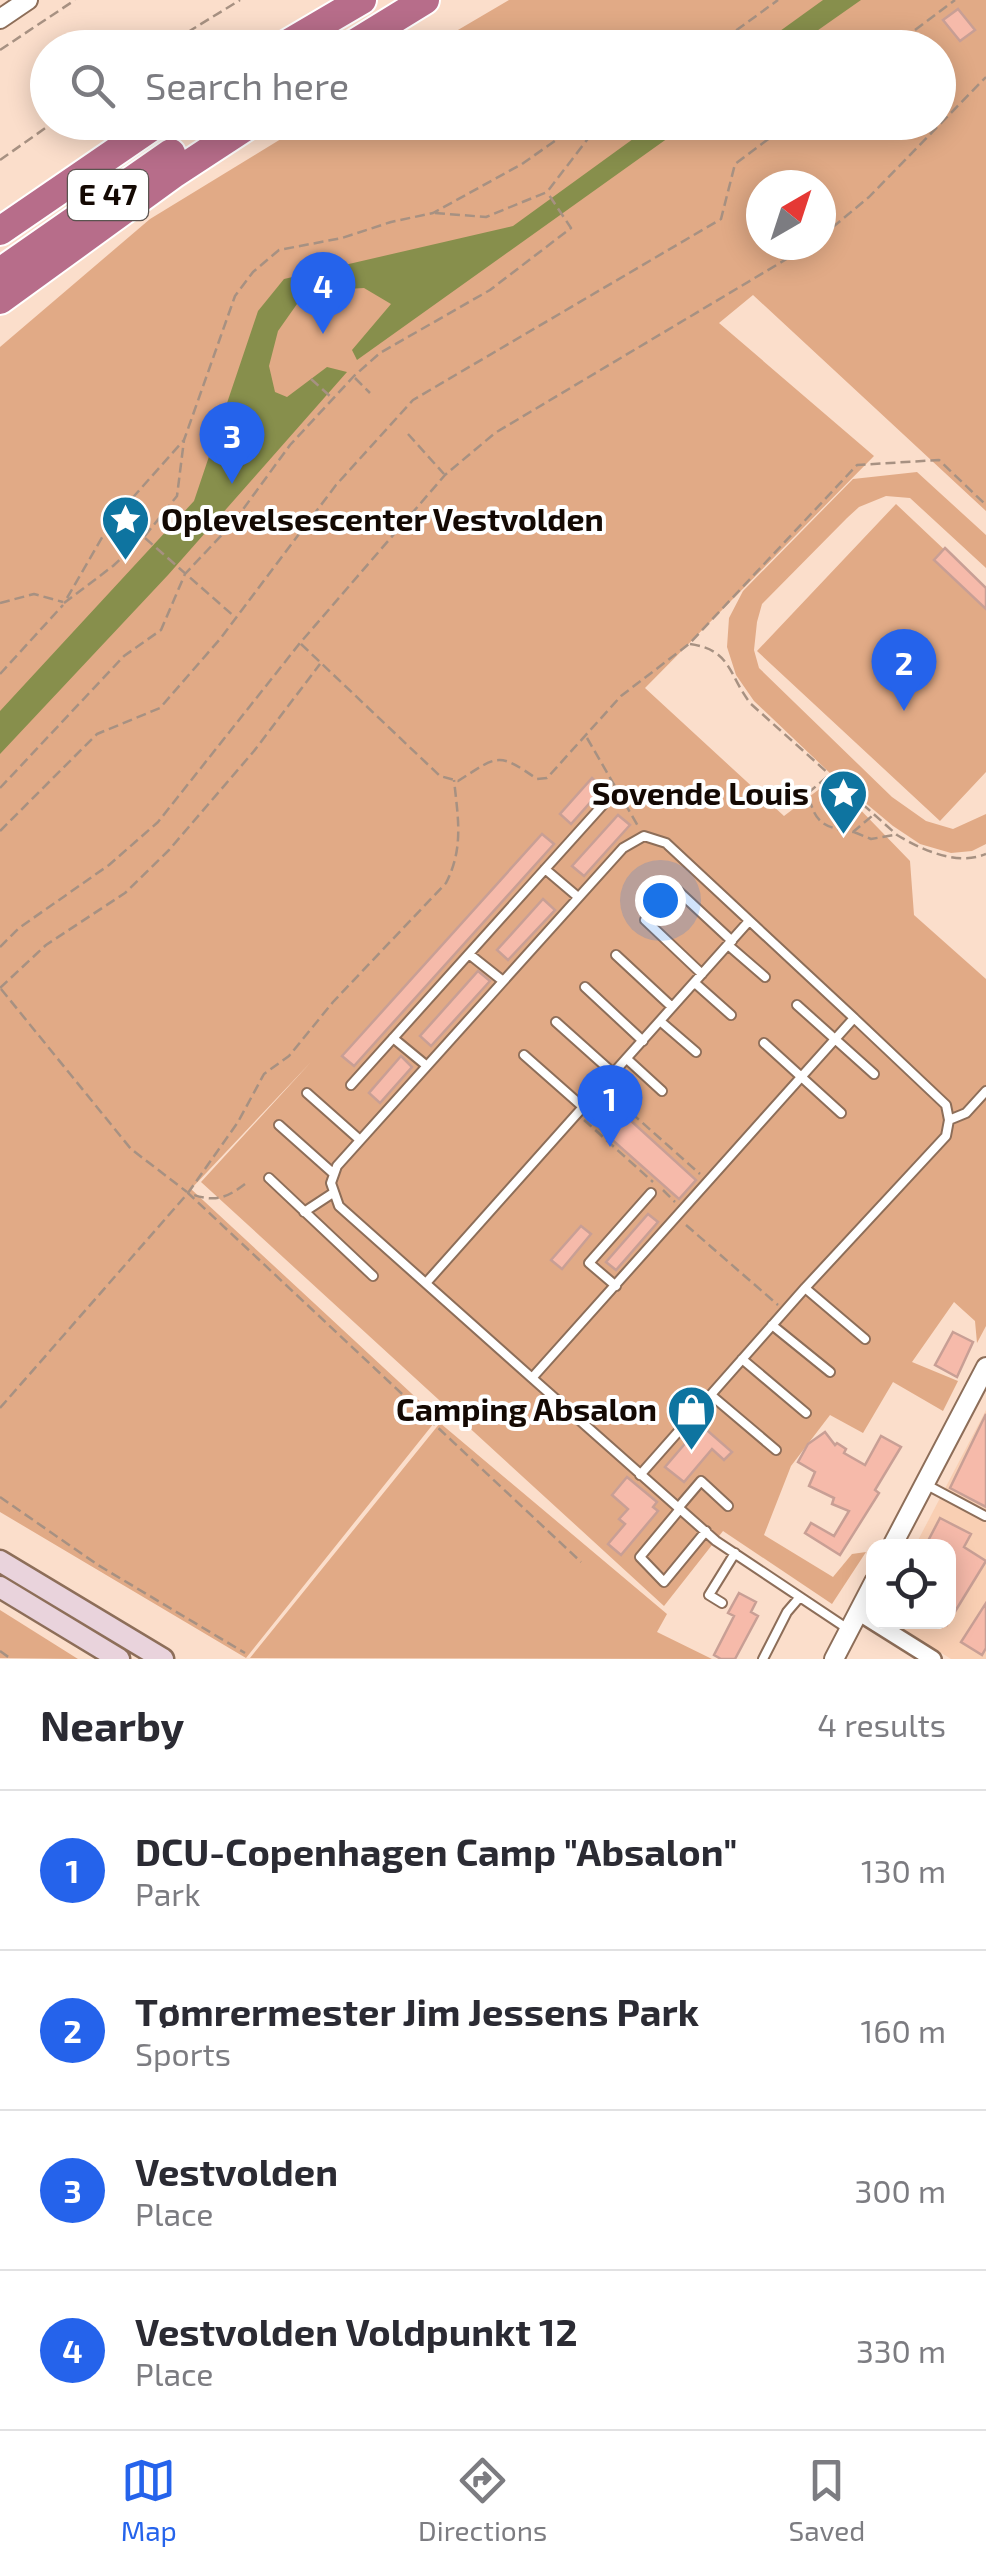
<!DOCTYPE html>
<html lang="en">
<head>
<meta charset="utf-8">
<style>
  :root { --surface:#fff; --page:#f2f2f3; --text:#2b2b33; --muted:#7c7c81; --line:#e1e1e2; --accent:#2563eb }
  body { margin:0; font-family:"Exo 2",sans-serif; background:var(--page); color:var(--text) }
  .controls { position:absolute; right:30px; bottom:30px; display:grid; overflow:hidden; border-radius:20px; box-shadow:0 5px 25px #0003 }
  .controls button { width:90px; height:90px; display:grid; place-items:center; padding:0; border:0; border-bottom:2px solid var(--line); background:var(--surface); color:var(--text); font:50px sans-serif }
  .compass { position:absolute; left:746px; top:170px; width:90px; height:90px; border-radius:50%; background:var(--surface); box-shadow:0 5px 25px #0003; rotate:39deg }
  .you { position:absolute; left:660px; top:900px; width:35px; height:35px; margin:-25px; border:8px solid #fff; border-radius:50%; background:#1a73e8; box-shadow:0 0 0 15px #1a73e833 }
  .badge { display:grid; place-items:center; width:65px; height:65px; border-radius:50%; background:var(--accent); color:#fff; font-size:32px; font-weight:700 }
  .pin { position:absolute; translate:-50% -82px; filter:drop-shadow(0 2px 5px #0008) }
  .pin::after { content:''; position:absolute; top:52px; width:35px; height:30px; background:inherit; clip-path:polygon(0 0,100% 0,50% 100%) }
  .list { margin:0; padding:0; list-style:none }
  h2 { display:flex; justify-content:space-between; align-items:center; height:130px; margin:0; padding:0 40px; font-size:42px }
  h2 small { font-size:32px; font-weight:400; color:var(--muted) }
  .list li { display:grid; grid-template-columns:65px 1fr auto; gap:30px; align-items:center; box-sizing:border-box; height:160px; padding:0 40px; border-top:2px solid var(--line) }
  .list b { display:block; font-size:38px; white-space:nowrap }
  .list p { margin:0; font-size:32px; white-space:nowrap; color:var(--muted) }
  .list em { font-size:32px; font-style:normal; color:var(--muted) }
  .icon { flex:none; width:55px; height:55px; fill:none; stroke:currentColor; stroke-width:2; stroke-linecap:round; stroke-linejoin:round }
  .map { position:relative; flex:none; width:986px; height:1659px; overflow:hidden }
  .search { position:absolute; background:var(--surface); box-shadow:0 5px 25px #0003; left:30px; right:30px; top:30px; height:110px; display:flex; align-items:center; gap:25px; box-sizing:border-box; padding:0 35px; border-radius:55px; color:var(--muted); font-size:38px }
  .sheet { height:770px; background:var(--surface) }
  nav { display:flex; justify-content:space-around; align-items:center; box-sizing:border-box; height:140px; border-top:2px solid var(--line); background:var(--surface); font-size:28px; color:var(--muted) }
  nav a { display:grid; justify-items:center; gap:5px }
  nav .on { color:var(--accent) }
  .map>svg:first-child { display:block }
  .built { fill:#f9cfb3 }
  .green { fill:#e1aa86; fill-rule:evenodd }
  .water { fill:#878f4c }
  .building { fill:#f6baaa; stroke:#c89f95; stroke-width:2.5 }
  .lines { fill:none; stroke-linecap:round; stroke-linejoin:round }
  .service-casing { stroke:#8d6e59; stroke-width:12 }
  .minor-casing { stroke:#8d6e59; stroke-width:20 }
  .tertiary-casing { stroke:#8d6e59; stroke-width:22 }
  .secondary-casing { stroke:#8d6e59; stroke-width:25 }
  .motorway-casing { stroke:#fff; stroke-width:32 }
  .path { stroke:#a79182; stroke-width:2.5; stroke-dasharray:10 5; stroke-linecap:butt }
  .service { stroke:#fff; stroke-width:8 }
  .minor { stroke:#fff; stroke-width:15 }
  .tertiary { stroke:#fff; stroke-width:18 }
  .secondary { stroke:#e9d3dc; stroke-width:20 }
  .motorway { stroke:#b76d8a; stroke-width:28 }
  .labels { text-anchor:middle; stroke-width:8; stroke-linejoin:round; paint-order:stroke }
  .shield { fill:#fff; stroke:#5a534f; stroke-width:2.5 }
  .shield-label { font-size:30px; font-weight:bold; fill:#140903 }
  .poi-label { font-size:32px; font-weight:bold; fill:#140903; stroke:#fff; text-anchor:end }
</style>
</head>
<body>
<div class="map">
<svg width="986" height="1659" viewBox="0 0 986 1659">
  <rect width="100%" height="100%" fill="#fbdecb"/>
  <!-- built -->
  <path class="built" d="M986,1410v249h-35l-59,-37 56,-1v-75h-33z"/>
  <!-- green -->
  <path class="green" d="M509,0h477v511l-233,-216 -34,28 155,133 -229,232 139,128 38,-29 27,11 61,63 4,54 72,64v347l-9,17 -2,-22 -21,-19 -42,60 46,19 -15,30 -50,-29 -30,51 -33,-18 -39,51 -27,69 69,42 19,-23 14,-2 -34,52 -109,-73 -59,75 -463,-424 110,-120 -120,127 247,229 -192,240 -246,-146v-1165l150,-128 157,-96 631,-1v-74l-509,-1zM761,185h60v60h-60z
    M917,472l69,63v33l-76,-70 -24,-2 -27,11 -12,11 -85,86 -5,18 -3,28 5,18 133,129 34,24 27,8 33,-15v30l-14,7 -21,2 -31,-9 -27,-18 -61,-51 -78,-74 -18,-26 -9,-28 2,-29 14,-27 110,-112z
    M896,504l90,85v183l-46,49 -183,-170z
    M440,1423l227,191 -10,18 55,27 -462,-1z
    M0,1610l78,49 -78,-1z"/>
  <!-- water -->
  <path class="water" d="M823,0h38l-67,47h-36z
    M655,123h34l-332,237 -5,-10 39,-46 -27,-16 -35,2 -32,14 -19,27 -9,35 6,26 12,5 40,-30 20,5 -179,203 -168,179v-43l194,-210 64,-190 26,-32 229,-53z"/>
  <!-- building -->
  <path class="building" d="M958,9l17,21 -15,11 -17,-21z
    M945,548l41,40v21l-52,-49z
    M592,778l11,10 -32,36 -11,-10z
    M618,815l12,10 -46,51 -12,-10z
    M542,834l12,10 -200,222 -12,-10z
    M543,899l12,11 -47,50 -11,-10z
    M478,971l12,10 -59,65 -11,-10z
    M401,1056l11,11 -32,36 -11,-10z
    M618,1109l78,71 -17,19 -79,-70z
    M648,1214l10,8 -42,48 -10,-8z
    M581,1226l10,8 -29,35 -11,-9z
    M953,1332l20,10 -16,35 -22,-12z
    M986,1414v93l-36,-19z
    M701,1425l31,27 -8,8 -12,-11 -28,33 -19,-15z
    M825,1432l10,13 2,-2 9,6 -2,4 21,12 16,-29 20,11 -26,43 4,3 -39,62 -35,-22 6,-10 23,13 15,-25 -17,-7 2,-6 -25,-12 6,-14 -17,-10 10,-18z
    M627,1477l30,25 -4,5 5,4 -37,44 -13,-11 17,-20 -6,-5 9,-10 -16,-14z
    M940,1518l31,16 -7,13 22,14 -38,62v-77l-19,-7z
    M739,1593l17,9 -5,10 7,4 -23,43h-14l-7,-4 20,-39 -6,-3z
    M986,1603v45l-4,7 -21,-13z"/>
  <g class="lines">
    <defs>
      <path id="service" d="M545,869l33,28
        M676,889l56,52
        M645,920l57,54
        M728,945l37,32
        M469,954l34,27
        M616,955l56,52
        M695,983l36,32
        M585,987l58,54
        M797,1005l77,69
        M660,1021l36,31
        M556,1022l57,51
        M393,1038l34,28
        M764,1043l77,70
        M524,1055l59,52
        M627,1059l35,32
        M351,1085l258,-287
        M307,1093l53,47
        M949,1120l17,-7 20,-22
        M279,1125l55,49
        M269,1178l104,98
        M304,1212l29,-19
        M426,1283l323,-362
        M616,1286l-27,-23 62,-70
        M805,1288l60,51
        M772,1325l58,47
        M742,1359l64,54
        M532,1378l-193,-172 -8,-23 6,-17 286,-318 21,-12 22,7 188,175 -322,360 184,163 132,88
        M711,1395l65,55
        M640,1475l165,-187 141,-152 3,-16 -3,-15 -92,-87
        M925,1484l60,32
        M678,1508l23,-27 27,25
        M680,1509l-40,48 24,25 42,-51
        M722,1603l-13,-8 26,-42
        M763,1659l24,-47 12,-14"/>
      <path id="minor" d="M858,1612l75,47"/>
      <path id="tertiary" d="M0,19l28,-19
        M892,1546l94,-179
        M834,1659l40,-77"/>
      <path id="secondary" d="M0,1561l163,98
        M0,1587l119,72"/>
      <path id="motorway" d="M280,48l82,-48
        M347,48l78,-48
        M0,231l159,-109
        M0,272l171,-119
        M0,300l175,-127 78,-51"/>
    </defs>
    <!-- service casing -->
    <use href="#service" class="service-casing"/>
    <!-- minor casing -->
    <use href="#minor" class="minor-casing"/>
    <!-- tertiary casing -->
    <use href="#tertiary" class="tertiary-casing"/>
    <!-- secondary casing -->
    <use href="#secondary" class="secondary-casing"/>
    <!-- motorway casing -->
    <use href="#motorway" class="motorway-casing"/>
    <!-- path -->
    <path class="path" d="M162,48l78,-48
      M712,48l66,-48
      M891,48l64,-48
      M0,50l75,-50
      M0,160l54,-38
      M435,213l51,4 61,-25 43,-56
      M821,237l48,-40 117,-120
      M355,378l15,15
      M311,379l20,18
      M408,434l36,40
      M145,538l91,80
      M67,598l44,-76 73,-82
      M0,603l34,-9 29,8
      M64,603l49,-37 31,-29 33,-41 7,-56 51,-144 18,-24 26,-22 63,-12 49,-16 42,-9 89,-49 47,-33 22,4 17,-13
      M301,644l139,132 18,5c40,-25 39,-30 79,-2l10,-1 74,-82 68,-52 168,-179 82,-5 47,45
      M690,644c42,6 38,31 61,60l146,131c25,15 60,31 89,19
      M0,674l63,-69
      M587,738l51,88
      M827,777l-19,16c7,31 15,34 45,39l19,-16
      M0,788l124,-132 37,-26 24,-56 48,-51 57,-78 64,-69 26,-23 110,-63 81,-62 -24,-36
      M0,831l97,-97 63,-26 60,-69 116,-154 77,-85 308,-181 14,-55 56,-42
      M854,832l17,7 23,-4
      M0,947l19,-19 90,-63 49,-43 142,-179 145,-168 50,-42 315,-188
      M0,988l46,-43 79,-52 44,-43 85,-99 66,-87
      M1,989l130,160 56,43
      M609,1093l91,81
      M584,1120l69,62
      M245,1184c-21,16 -32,18 -57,9l393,369
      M663,1190l12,12
      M686,1225l92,80
      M0,1408l188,-215 50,-71 26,-48 25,-18 44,-54 113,-119c18,-35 12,-65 8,-103
      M0,1497l98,68 147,88
      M0,1651l11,8"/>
    <!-- service -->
    <use href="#service" class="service"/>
    <!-- minor -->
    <use href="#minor" class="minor"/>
    <!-- tertiary -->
    <use href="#tertiary" class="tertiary"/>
    <!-- secondary -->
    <use href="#secondary" class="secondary"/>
    <!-- motorway -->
    <use href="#motorway" class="motorway"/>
  </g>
  <!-- icons -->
  <defs>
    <symbol id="sight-pin" viewBox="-11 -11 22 30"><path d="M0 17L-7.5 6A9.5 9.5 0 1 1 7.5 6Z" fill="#0e74a0" stroke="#fff"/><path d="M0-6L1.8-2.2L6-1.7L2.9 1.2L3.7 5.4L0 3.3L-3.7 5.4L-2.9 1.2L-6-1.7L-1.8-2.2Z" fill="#fff"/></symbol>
    <symbol id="shop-pin" viewBox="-11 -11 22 30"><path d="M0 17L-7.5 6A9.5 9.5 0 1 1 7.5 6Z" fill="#0e74a0" stroke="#fff"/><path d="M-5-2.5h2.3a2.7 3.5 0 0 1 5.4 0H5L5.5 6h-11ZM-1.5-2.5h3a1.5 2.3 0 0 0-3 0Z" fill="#fff"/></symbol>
  </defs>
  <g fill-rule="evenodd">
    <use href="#sight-pin" x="98" y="492" width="55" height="75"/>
    <use href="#sight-pin" x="816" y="766" width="55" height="75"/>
    <use href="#shop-pin" x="664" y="1382" width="55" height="75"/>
  </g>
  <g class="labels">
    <!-- shield labels -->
    <rect class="shield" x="68" y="170" width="80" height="50" rx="8"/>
    <g class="shield-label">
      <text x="108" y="205">E 47</text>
    </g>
    <!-- poi labels -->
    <g class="poi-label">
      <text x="161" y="531" text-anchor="start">Oplevelsescenter Vestvolden</text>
      <text x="809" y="805">Sovende Louis</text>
      <text x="657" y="1421">Camping Absalon</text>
    </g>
  </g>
</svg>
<div class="controls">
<button><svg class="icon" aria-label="locate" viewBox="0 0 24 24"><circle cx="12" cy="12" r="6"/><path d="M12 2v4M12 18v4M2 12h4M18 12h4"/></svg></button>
</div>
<svg class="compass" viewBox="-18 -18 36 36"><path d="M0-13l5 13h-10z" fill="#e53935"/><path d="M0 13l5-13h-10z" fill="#7c7c81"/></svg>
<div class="you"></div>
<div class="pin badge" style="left:610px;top:1147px">1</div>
<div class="pin badge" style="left:904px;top:711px">2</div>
<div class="pin badge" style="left:232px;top:484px">3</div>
<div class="pin badge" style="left:323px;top:334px">4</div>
<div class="search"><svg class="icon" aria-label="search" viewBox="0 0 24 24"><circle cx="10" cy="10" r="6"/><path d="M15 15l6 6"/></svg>Search here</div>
</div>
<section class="sheet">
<h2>Nearby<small>4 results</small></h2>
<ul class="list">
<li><span class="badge">1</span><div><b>DCU-Copenhagen Camp &quot;Absalon&quot;</b><p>Park</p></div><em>130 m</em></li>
<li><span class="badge">2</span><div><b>Tømrermester Jim Jessens Park</b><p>Sports</p></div><em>160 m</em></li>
<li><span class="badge">3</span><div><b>Vestvolden</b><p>Place</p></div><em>300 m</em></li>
<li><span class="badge">4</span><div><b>Vestvolden Voldpunkt 12</b><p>Place</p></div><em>330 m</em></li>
</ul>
</section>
<nav>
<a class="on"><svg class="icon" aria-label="map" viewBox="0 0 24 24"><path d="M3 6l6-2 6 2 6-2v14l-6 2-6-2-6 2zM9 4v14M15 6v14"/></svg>Map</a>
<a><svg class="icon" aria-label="directions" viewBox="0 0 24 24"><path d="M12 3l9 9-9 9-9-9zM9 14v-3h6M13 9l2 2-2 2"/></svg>Directions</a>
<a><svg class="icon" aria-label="saved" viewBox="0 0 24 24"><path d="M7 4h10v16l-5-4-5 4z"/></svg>Saved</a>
</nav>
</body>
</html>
